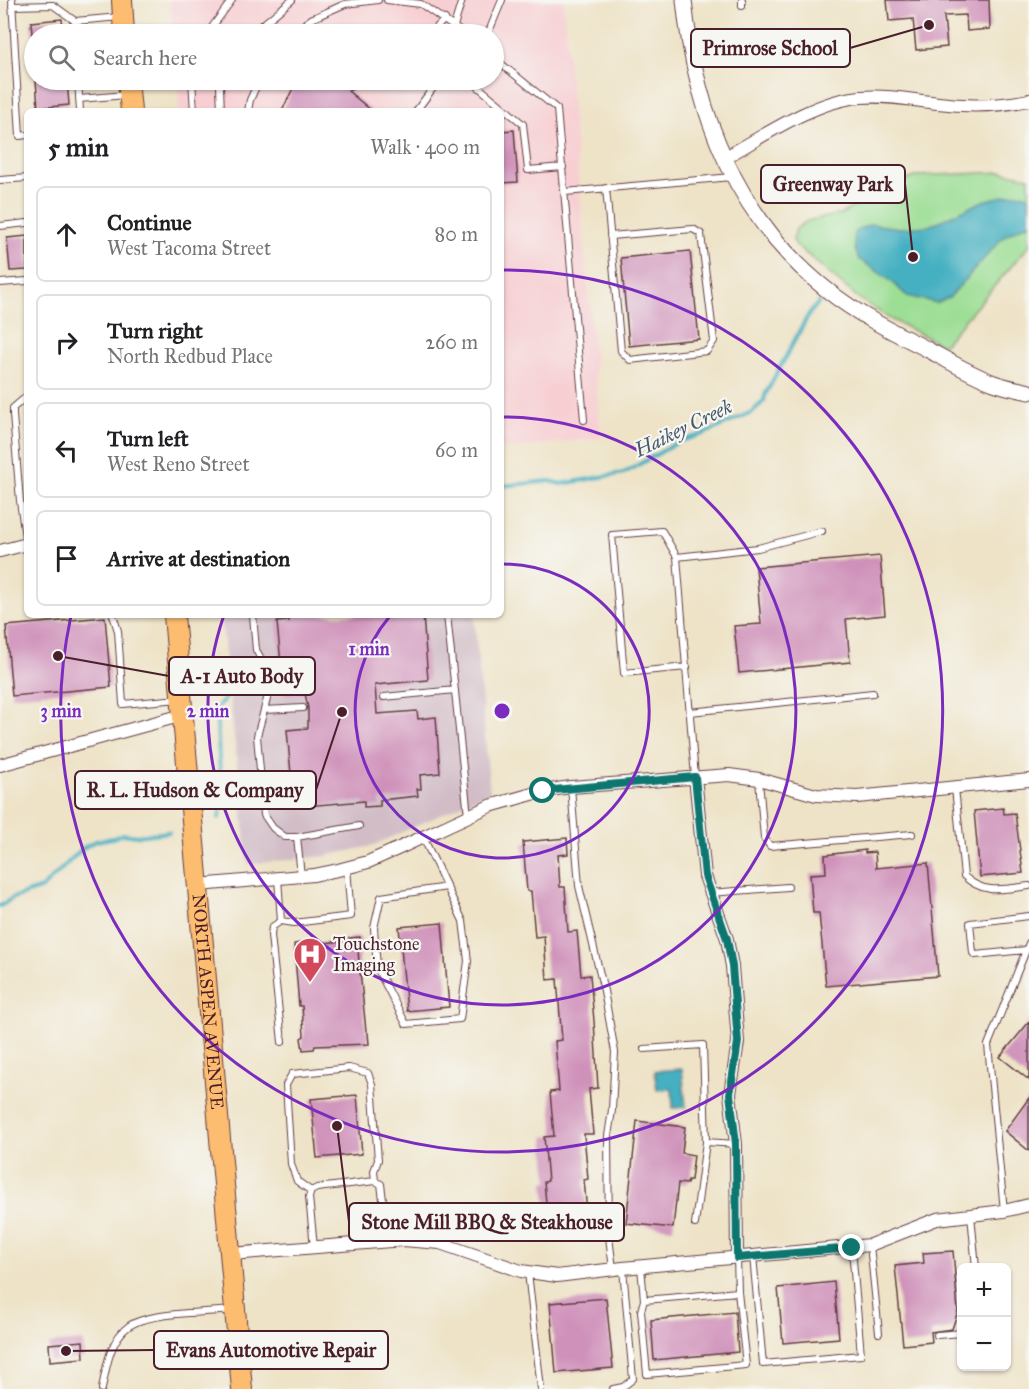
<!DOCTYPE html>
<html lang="en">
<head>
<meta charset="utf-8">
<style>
  :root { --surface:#fff; --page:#f6f6f6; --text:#202124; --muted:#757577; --line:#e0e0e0 }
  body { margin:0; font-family:"IM FELL Great Primer",serif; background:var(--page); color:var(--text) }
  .controls { position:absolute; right:18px; bottom:18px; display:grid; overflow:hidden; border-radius:9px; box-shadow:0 2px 4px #0004 }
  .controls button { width:54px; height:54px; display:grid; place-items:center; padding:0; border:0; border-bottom:2px solid var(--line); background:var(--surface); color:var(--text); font:30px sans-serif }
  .stop { position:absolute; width:18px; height:18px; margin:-14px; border:4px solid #0f766e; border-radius:50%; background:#fff }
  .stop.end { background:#0f766e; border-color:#fff; box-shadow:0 2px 6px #0008 }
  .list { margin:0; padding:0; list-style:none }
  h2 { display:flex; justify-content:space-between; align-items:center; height:78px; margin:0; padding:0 24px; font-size:26px }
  h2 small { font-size:20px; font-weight:400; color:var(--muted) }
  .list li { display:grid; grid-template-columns:39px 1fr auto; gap:18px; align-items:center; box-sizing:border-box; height:96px; margin:0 12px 12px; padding:0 12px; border:2px solid var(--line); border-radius:9px }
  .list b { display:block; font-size:22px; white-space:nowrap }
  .list p { margin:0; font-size:20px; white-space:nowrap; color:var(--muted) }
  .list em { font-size:20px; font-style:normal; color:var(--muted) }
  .icon { flex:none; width:33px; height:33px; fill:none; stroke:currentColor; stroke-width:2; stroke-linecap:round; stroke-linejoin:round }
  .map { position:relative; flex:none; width:1029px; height:1389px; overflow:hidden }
  .search { position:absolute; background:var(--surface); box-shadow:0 2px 4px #0004; left:24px; top:24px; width:480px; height:66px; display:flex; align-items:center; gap:15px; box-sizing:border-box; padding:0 21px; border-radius:33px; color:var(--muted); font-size:22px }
  .panel { position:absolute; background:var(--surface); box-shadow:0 2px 4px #0004; left:24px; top:108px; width:480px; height:510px; border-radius:9px }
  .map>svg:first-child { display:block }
  .built { fill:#f7cfd3 }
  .industrial { fill:#d2bdc7 }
  .green { fill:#9dde95; stroke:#747e60; stroke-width:1.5 }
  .water { fill:#44b0c1; stroke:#476876; stroke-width:1.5 }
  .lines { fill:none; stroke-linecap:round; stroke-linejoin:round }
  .stream { stroke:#44b0c1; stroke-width:4 }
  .building { fill:#cf90b9 }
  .service-casing { stroke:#633c42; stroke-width:8 }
  .minor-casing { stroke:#633c42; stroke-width:14 }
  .tertiary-casing { stroke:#633c42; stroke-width:17 }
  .primary-casing { stroke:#633c42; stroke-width:22 }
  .service { stroke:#fff; stroke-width:6 }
  .minor { stroke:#fff; stroke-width:12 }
  .tertiary { stroke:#fff; stroke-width:15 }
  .primary { stroke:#fcbd6f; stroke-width:20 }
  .route { stroke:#0f766e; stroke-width:8 }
  .ring { fill:none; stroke:#7b2cbf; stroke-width:3 }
  .labels { text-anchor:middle; stroke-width:4.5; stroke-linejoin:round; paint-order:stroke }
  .poi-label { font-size:18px; fill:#4a1f2b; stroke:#f6f6f2; text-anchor:start }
  .street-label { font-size:18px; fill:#4a1f2b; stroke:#f6f6f2 }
  .water-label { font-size:20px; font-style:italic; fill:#485967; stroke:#f6f6f2 }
  .centre { fill:#7b2cbf; stroke:#f6f6f2; stroke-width:3 }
  .ring-label { font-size:18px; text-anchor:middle; font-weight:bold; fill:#7b2cbf; stroke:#f6f6f2; stroke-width:4.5; stroke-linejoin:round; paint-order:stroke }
  .leader { fill:none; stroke:#4a1f2b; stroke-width:2 }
  .callout-dot { fill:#4a1f2b; stroke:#f6f6f2; stroke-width:2 }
  .callout { fill:#f6f6f2; stroke:#4a1f2b; stroke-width:2 }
  .callout-label { font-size:20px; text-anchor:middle; font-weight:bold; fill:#4a1f2b }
</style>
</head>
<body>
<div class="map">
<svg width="1029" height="1389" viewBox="0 0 1029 1389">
  <rect width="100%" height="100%" fill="#f6f6f2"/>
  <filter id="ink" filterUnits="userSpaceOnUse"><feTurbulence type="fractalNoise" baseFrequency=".0167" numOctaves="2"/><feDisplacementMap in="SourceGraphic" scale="12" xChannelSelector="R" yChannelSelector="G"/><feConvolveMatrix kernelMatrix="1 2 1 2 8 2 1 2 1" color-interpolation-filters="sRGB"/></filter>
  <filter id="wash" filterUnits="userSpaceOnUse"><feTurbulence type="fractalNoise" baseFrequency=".008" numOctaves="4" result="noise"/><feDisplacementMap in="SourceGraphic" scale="24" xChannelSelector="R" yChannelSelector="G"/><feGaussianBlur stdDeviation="1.35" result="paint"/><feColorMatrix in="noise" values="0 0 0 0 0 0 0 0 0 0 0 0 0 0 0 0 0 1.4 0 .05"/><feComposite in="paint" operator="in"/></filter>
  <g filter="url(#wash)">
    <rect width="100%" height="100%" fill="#eee3c7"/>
    <!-- built -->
    <path class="built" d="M170,0h393l38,438 -100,11v-338h-322l-2,-31h317v-46h-321z"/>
    <!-- industrial -->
    <path class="industrial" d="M221,615h253l16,177 -118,54 -47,10 -77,8z"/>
    <!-- green -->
    <path class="green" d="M1003,172l26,5v69l-86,99 -53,-26 -33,-22 -61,-52 -3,-5 3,-11 11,-8 34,-7 39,-23 37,-15z"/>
    <!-- water -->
    <path class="water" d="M1011,194h11l7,3v26l-25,13 -54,61 -13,6 -30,-7 -16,-15 -32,-22 -4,-10 -1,-15 5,-5 13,-5 28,4 29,-2 54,-25z
      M682,1069l4,38 -13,1 -1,-19 -15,1 -2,-19z"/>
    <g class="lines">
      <!-- stream -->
      <path class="stream" d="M501,486l49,-5 11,3 63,-11 56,-32 24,-7 48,-22 12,-11 1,-6 44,-81 10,-12
        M219,818l3,-14 -6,-95 32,-36
        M0,906l13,-8 29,-10 41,-40 13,-7 17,-3 10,-4 14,2 32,-4"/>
    </g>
    <g id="blocks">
      <!-- building -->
      <path class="building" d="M887,0h102l1,29 -23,2 -1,-16 -22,1 3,31 -31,3 -3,-31 -24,2z
        M62,19l1,15h-31l-1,-12z
        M36,80h31l2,25 -31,3z
        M297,80h75l-24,11 24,20h-90z
        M514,130l4,52 -17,1v-52z
        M27,236v34l-17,1 -3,-33z
        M690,251l9,88 -70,7 -8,-88z
        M880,556l5,59 -39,4 4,43 -111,11 -5,-47 27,-2 -5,-57z
        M289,615h134l5,65 -53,5 2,29 40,-3 1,8 18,-2 4,56 -20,2 1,14h-4l1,7 -38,4v6l-16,1v-6l-70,6 -7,-77 21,-2v-20l-3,-15 -21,2 -7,-73 12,-1z
        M105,617l6,70 -99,9 -6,-70z
        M1003,808l1,6 11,-1 8,60 -43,4 -6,-66z
        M567,838l1,16 -10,1 2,32h5l3,45 9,-1 4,45 9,-1 4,46 4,67 -9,1 4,45h-9l4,45 -4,1 3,32 11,-1 1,18 -50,4 -5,-51 4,-1 -4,-44 10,-1 -4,-44 9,-1 -4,-50 7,-1 -5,-61 -10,1 -3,-44 -9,1 -4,-46h-4l-4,-49z
        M865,850v3l10,-1 1,16 52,-5 10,113 -112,10 -7,-73h-6l-3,-39 16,-1 -1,-18z
        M442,923l7,84 -42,4 -8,-84z
        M360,937l1,12 -3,2 8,80 2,2 1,11 -54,2 -1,3 -11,1 -2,-12 3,-2 -2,-30h-3l-5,-62 11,-2 2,2 41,-3 1,-3z
        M1029,1022v58l-29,-23z
        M357,1095l5,59 -45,4 -6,-59z
        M1029,1098v53l-24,-20z
        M637,1121l48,6 -3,26 12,2 -3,25h-3l-1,4 -9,-1 -5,45 -47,-5z
        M953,1251l5,60 -6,18 -21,3 1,10 -29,3 -8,-79 29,-3 -1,-10z
        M834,1282l5,56 -56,5 -5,-55z
        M606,1298l7,70 -57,5 -6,-70z
        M735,1312l3,40 -84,8 -3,-40z
        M83,1341l1,17 -34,3 -1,-17z"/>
    </g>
  </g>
  <g filter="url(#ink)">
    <use href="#blocks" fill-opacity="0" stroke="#633c42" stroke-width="1.5"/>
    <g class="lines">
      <defs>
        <path id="service" d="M12,0l8,136 7,-1
          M387,0l34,4 43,30
          M742,0v6
          M12,6l41,-1 22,16
          M454,26l8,-26
          M75,34v-13l45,-4
          M207,34l25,-34
          M251,34l41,-34
          M292,34l19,-15 34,-15 33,-4
          M430,34l15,-15
          M488,34l14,-34
          M494,58l63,51 27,311
          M78,80l2,31
          M192,80l2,31
          M470,80l53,44 5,46 35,-3
          M79,99l47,-4
          M221,111l-1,-24 4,-7
          M248,111l2,-11 9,-20
          M416,111l23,-31
          M0,180l27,-2
          M606,188l15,163 9,9 77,-9 7,-10 -13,-107 -8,-5 -83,7
          M565,192l167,-15
          M0,226l27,-3
          M0,283l27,-2
          M26,544l-6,-43 -7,-86v-7l14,-12
          M677,557l-15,-26 -50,4 12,138 63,-6
          M113,615l5,16 5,73 56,-5
          M253,615l3,35 8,14 3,35 -10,37 7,79 9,13 12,9h12
          M447,615l21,201
          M384,697l71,-7
          M264,710l39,-2
          M690,712l183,-19
          M695,777l-18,-220 81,-9 64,-17
          M759,780l5,58 6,8 142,-12
          M571,787l8,99 25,105 11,61 -3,58 -4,26 1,101 4,32
          M955,788l9,88c19,19 40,13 65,10
          M423,837l40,84 5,40 -8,58 -54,5 -29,-56 -3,-40 7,-31 66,-10
          M301,876l-4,-39 62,-11
          M278,878l3,43
          M710,893l78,-6
          M1026,950l-51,5 -2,-2 -3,-30 59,-7
          M282,1042l-11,-107 1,-8 9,-6 13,2 57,-7 -4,-48
          M644,1049l59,-4 3,97 -11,82
          M706,1142l30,2
          M311,1191l-14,-10 -6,-17 -5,-79 6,-11 57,-6 19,5 4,11 6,76 -4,11 1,10
          M1004,1211l-16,-166 41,-102
          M971,1215l5,53
          M870,1245l9,88
          M314,1247l-5,-50 2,-6 6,-3 58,-7 6,3 7,57
          M753,1256l10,108 98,-9 -9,-107
          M641,1267l3,33 94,-8 -1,-34
          M528,1272l13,117
          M644,1300l-3,11 6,63 99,-9 -8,-73
          M937,1335l25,-2
          M102,1389c4,-21 8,-50 27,-63 21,-14 77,-13 104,-16
          M613,1389l10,-2 10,-8 -10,-110"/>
        <path id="minor" d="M724,158c40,-22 91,-58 137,-61 26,-2 51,3 77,6 31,4 61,3 91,-3
          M0,551l27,-7
          M0,765l183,-50
          M695,777l10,99 22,63 5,27 6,76 -8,52 6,50 1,114
          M198,885l116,-10 24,-5 30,-8 27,-12 95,-44 53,-15 28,-4 158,-12 30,4 57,16 41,2 172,-17
          M231,1254l172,-14 37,3 81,28 36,5 66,-8 247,-23 67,-26 67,-8 25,-6"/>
        <path id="tertiary" d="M684,0c11,112 52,218 143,290 30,24 64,41 98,58 22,12 45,26 69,35 11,4 23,6 35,9"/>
        <g id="primary">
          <path d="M122,0l2,34"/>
          <path d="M128,80l3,31"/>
          <path id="s1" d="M174,615l68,774"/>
        </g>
      </defs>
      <!-- service casing -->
      <use href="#service" class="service-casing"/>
      <!-- minor casing -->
      <use href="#minor" class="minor-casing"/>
      <!-- tertiary casing -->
      <use href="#tertiary" class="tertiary-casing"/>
      <!-- primary casing -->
      <use href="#primary" class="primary-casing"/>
      <!-- service -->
      <use href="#service" class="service"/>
      <!-- minor -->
      <use href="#minor" class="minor"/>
      <!-- tertiary -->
      <use href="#tertiary" class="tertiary"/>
      <!-- primary -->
      <use href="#primary" class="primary"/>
    </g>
  </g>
  <g class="lines" filter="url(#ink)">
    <!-- route -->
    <path class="route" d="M543,791l152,-14 10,99 22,63 5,27 6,76 -8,52 6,50 1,114 115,-10"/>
  </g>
  <!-- distance rings -->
  <g class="ring">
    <path d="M502 564A147 147 0 1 1 390 616"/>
    <path d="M502 417A294 294 0 1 1 224 615"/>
    <path d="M502 270A441 441 0 1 1 71 616"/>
  </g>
  <!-- icons -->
  <defs>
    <symbol id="hospital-pin" viewBox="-11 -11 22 30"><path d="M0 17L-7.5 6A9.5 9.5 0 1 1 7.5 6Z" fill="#d1495b" stroke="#f6f6f2"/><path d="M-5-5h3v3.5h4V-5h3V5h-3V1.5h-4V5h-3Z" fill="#fff"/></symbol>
  </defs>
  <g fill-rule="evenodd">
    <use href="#hospital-pin" x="291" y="935" width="38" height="52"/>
  </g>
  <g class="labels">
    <!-- poi labels -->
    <g class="poi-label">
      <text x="333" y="950">Touchstone<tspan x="333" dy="21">Imaging</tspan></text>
    </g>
    <!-- street labels -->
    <g class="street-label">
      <text dy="6" stroke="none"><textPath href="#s1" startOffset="388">NORTH ASPEN AVENUE</textPath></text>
    </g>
    <!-- water labels -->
    <g class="water-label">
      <text transform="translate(683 428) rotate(-26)" y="7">Haikey Creek</text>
    </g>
  </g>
  <circle cx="502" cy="711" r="9" class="centre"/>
  <g class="ring-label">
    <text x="369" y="655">1 min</text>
    <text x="208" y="717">2 min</text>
    <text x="61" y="717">3 min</text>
  </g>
  <!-- callouts -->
  <path class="leader" d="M929 25L850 48M913 257L905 184M58 656L169 676M342 712L316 790M337 1126L349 1222M66 1351L154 1350"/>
  <g class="callout-dot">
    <circle cx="929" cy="25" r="6"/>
    <circle cx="913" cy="257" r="6"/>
    <circle cx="58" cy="656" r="6"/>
    <circle cx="342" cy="712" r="6"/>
    <circle cx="337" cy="1126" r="6"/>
    <circle cx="66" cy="1351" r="6"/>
  </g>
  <g class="callout">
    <rect x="691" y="29" width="159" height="38" rx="6"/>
    <rect x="761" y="165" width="144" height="38" rx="6"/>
    <rect x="169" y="657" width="146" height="38" rx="6"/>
    <rect x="75" y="771" width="241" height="38" rx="6"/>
    <rect x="349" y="1203" width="275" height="38" rx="6"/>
    <rect x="154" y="1331" width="234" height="38" rx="6"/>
  </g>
  <g class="callout-label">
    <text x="770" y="55">Primrose School</text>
    <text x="833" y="191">Greenway Park</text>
    <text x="242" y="683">A-1 Auto Body</text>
    <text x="195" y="797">R. L. Hudson &amp; Company</text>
    <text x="487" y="1229">Stone Mill BBQ &amp; Steakhouse</text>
    <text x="271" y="1357">Evans Automotive Repair</text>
  </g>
</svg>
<div class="controls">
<button>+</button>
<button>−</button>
</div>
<div class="stop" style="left:543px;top:791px"></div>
<div class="stop end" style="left:852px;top:1248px"></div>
<div class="search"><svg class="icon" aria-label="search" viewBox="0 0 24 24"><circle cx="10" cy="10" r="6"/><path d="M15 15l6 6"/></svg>Search here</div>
<section class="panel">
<h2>5 min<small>Walk · 400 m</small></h2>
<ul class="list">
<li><svg class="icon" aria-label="ahead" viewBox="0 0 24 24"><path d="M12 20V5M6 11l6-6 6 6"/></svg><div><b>Continue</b><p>West Tacoma Street</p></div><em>80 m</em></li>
<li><svg class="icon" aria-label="right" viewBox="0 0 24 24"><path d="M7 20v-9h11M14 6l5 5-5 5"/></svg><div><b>Turn right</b><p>North Redbud Place</p></div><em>260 m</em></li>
<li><svg class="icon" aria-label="left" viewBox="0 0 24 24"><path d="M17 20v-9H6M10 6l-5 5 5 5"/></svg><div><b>Turn left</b><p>West Reno Street</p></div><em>60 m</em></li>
<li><svg class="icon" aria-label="arrive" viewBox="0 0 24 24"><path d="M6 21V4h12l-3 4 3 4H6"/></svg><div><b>Arrive at destination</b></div></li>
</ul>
</section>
</div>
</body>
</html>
